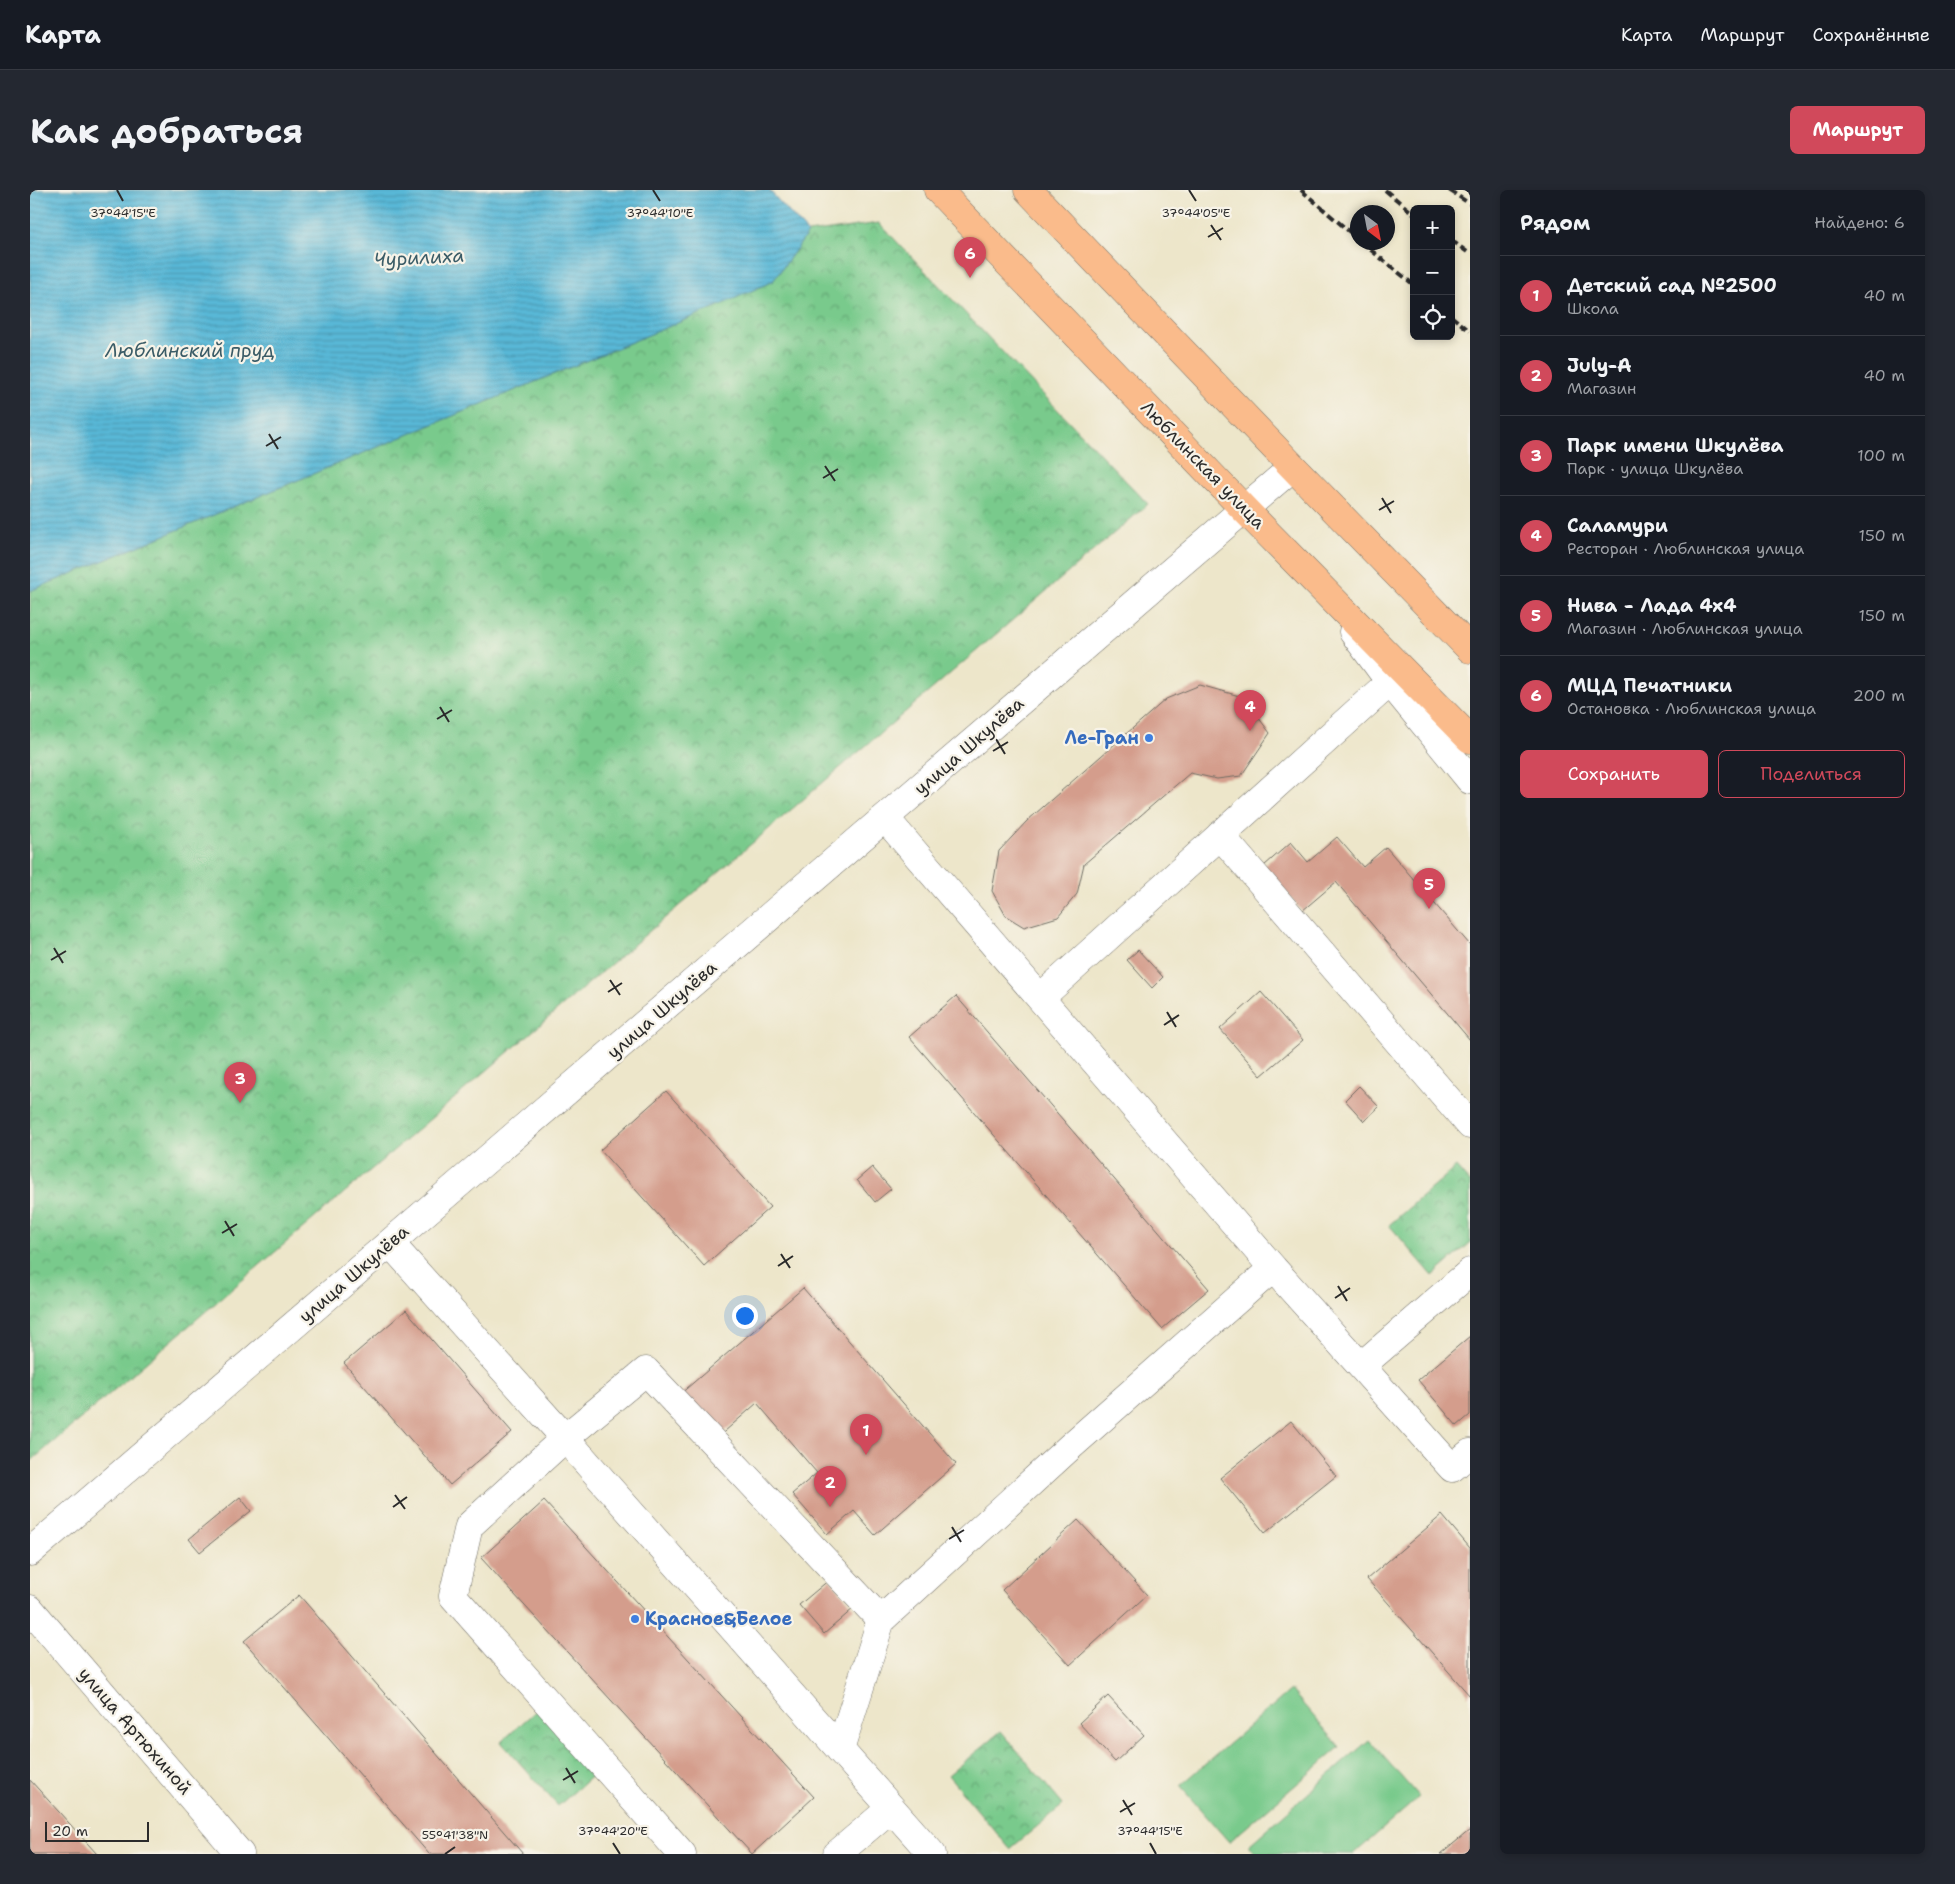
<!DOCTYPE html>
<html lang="ru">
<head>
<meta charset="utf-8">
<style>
  :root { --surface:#171b24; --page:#242831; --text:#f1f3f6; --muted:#9ea1a6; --line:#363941; --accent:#d1495b }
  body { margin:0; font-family:"Shantell Sans",sans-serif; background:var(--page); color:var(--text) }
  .controls { position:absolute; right:15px; top:15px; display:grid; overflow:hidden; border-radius:8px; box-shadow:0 2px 8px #0003 }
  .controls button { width:45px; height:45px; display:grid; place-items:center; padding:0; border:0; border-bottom:1px solid var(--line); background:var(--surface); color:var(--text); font:25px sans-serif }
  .compass { position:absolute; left:1320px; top:15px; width:45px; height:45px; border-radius:50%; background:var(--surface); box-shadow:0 2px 8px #0003; rotate:148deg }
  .scale { position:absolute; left:15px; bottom:12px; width:104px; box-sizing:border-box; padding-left:5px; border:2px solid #2b2b2b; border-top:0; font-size:14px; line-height:18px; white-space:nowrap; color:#2b2b2b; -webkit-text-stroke:4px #f7f3e8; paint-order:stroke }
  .you { position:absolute; left:714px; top:1125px; width:18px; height:18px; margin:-12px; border:4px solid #fff; border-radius:50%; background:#1a73e8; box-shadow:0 0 0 8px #1a73e833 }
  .badge { display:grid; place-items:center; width:32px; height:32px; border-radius:50%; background:var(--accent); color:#fff; font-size:16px; font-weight:700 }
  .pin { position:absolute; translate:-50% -41px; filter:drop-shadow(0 1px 2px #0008) }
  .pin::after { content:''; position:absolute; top:26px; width:18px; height:15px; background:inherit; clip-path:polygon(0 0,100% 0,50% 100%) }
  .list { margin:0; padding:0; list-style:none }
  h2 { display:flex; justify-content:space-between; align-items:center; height:65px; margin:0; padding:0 20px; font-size:21px }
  h2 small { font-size:16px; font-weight:400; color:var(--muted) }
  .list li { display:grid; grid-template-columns:32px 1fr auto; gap:15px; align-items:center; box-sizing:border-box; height:80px; padding:0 20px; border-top:1px solid var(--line) }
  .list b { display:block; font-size:19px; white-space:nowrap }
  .list p { margin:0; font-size:16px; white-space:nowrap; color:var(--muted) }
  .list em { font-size:16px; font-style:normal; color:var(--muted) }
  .actions { display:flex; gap:10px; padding:15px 20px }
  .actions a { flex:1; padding:11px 0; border:1px solid var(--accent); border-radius:8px; text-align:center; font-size:18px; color:var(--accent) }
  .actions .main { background:var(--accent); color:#fff }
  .icon { flex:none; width:28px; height:28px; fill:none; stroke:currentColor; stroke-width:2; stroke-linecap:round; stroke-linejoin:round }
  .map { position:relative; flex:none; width:1440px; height:1664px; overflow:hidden; border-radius:8px }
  header { display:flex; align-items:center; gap:30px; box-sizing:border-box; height:70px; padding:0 25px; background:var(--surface); border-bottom:1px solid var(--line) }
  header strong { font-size:24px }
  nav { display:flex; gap:28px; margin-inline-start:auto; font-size:18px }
  .intro { display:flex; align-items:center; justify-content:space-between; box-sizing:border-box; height:120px; padding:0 30px }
  h1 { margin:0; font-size:35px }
  .button { padding:12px 22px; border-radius:8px; background:var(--accent); color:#fff; font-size:18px; font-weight:700 }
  main { display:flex; gap:30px; padding:0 30px }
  aside { flex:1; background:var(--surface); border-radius:8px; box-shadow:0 2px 8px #0003 }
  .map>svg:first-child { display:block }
  .grass { fill:#79ca8c; stroke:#527a5c }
  .park { fill:url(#park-crowns); stroke:#527a5c }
  .water { fill:url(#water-rules); stroke:#427281 }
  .building { fill:#d49d8c }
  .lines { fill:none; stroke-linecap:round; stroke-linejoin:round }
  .minor-casing { stroke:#6f6c63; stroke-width:29 }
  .major-casing { stroke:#6f6c63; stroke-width:29 }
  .minor { stroke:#fff; stroke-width:28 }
  .major { stroke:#fabb8b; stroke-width:28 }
  .rail { stroke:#2b2b2b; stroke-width:4; stroke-dasharray:8 4; stroke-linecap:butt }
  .ticks { fill:none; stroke:#2b2b2b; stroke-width:2 }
  .shop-dot { fill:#3f7fe0; stroke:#f7f3e8; stroke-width:2 }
  .labels { text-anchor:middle; stroke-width:4.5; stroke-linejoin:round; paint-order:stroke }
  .street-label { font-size:18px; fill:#2b2b2b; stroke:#f7f3e8 }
  .shop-label { font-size:18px; font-weight:bold; fill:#366cbe; stroke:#f7f3e8; text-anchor:end }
  .water-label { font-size:19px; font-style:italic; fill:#3b5c67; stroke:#f7f3e8 }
  .ticks-label { font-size:12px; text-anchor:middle; fill:#2b2b2b; stroke:#f7f3e8; stroke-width:4.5; stroke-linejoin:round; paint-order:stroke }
</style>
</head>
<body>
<header>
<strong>Карта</strong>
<nav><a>Карта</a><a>Маршрут</a><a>Сохранённые</a></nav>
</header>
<div class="intro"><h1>Как добраться</h1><a class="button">Маршрут</a></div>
<main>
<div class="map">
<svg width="1440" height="1664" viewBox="0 0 1440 1664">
  <defs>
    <pattern id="park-crowns" width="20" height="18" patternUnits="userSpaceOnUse" patternTransform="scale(1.25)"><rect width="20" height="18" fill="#79ca8c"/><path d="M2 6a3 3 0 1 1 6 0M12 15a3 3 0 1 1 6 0" fill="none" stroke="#63a473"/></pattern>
    <pattern id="water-rules" width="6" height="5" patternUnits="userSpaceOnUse" patternTransform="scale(1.25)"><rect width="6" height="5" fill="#59b8d7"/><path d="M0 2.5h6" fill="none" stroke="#4a96af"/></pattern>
  </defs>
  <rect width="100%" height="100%" fill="#f7f3e8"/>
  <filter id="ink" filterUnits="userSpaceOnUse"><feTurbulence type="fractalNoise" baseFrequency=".02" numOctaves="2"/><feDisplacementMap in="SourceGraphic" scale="10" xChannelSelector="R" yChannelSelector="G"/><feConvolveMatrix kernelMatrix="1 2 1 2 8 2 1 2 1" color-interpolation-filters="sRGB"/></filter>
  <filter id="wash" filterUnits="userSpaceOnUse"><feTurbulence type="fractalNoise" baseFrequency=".0096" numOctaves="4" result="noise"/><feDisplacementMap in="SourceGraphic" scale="20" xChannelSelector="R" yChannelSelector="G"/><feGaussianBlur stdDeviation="1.12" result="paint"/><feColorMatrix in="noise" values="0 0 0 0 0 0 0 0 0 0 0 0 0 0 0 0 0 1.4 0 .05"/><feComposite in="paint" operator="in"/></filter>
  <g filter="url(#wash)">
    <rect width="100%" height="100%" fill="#ede6ca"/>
    <!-- grass -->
    <path class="grass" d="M1261,1500l49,57 -111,95 -49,-56z
      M1339,1550l50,57 -65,57h-97l-8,-9z"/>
    <!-- park -->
    <path class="park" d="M849,33l269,281 -1118,958v-871l686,-284 57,-26 35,-48z
      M1426,977l14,16v60l-37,33 -44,-51z
      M508,1519l57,64 -37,33 -57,-64z
      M971,1541l62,74 -53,44 -62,-74z"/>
    <!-- water -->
    <path class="water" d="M0,0h739l39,43 -35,48 -57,26 -686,284z"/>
    <g id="blocks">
      <!-- building -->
      <path class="building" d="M1170,495l43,12 27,36 -29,43 -24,3 -27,-6 -106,91 -7,30 -19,23 -34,10 -18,-11 -14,-25 7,-40 28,-30 139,-122z
        M1307,647l26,30 23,-20 84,98v95l-134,-158 -34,29 -38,-45 27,-24 17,20z
        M1108,760l25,27 -11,11 -25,-28z
        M1231,802l42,48 -42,36 -41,-47z
        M926,806l253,293 -47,40 -253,-292z
        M1329,896l20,21 -15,14 -19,-21z
        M636,901l104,116 -66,59 -104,-116z
        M842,977l19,22 -16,13 -18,-22z
        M773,1098l153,176 -81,71 -21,-24 -27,23 -35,-40 25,-21 -60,-70 -41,36 -37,-44z
        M376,1120l106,122 -62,53 -106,-122z
        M1440,1146v79l-13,11 -39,-46z
        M1261,1231l45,55 -71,57 -45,-55z
        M210,1307l11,14 -51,41 -11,-13z
        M514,1311l270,296 -62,57 -271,-296z
        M1412,1325l28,33v148l-103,-117z
        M1048,1330l69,75 -77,70 -68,-75z
        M800,1389l24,29 -30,26 -25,-29z
        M269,1405l79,91 145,168h-94l-185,-213z
        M1078,1506l36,39 -29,27 -36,-39z
        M0,1590l67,74h-67z
        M1440,1640v24h-29z"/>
    </g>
  </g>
  <g filter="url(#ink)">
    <use href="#blocks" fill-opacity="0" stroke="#6f6c63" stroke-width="1"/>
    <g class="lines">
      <defs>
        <path id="minor" d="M1323,442l37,50 80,98
          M855,628l155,180
          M1190,645l250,290
          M360,1053l175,195 81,-67 235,249 190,-174 202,-178 179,200 18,-15
          M1243,1078l-233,-270 350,-316
          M1331,1176l109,-94
          M0,1362l1263,-1085
          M0,1419l210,245
          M810,1560l41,-130
          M652,1664l-229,-258 16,-70 96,-88 367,416
          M807,1664l54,-46"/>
        <path id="major" d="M908,0l306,319 226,230
          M998,0l265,277 177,182"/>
      </defs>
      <!-- minor casing -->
      <use href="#minor" class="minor-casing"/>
      <!-- major casing -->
      <use href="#major" class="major-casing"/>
      <!-- minor -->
      <use href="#minor" class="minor"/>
      <!-- major -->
      <use href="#major" class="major"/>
      <!-- rail -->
      <path class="rail" d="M1271,0l57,49
        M1355,0l29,24
        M1419,0l21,14
        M1421,50l19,14
        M1331,52l53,43
        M1421,126l19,15"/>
    </g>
  </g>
  <!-- ticks -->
  <path class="ticks" d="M87,0l6,11M623,0l7,11M1159,0l7,11M1181,35l10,15M1178,47l15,-9M239,244l9,15M236,256l15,-9M795,276l10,15M793,288l15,-9M1352,308l9,15M1349,320l15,-9M410,517l9,15M407,529l15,-9M966,549l9,15M963,561l15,-9M24,758l9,15M21,770l15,-9M580,790l10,15M578,802l14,-9M1137,822l9,15M1134,835l15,-10M195,1031l9,15M192,1043l15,-9M751,1064l9,14M748,1076l15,-10M1308,1096l9,15M1305,1108l15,-10M365,1305l10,14M363,1317l14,-10M922,1337l9,15M919,1349l15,-9M536,1578l9,15M533,1590l15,-9M1093,1610l9,15M1090,1622l15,-9M583,1653l7,11M1120,1653l6,11M415,1664l10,-7"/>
  <!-- markers -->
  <g class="shop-dot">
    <circle cx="1119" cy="548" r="5"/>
    <circle cx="605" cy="1429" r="5"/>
  </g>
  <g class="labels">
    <!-- street labels -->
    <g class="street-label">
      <text transform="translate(1173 275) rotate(46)" y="6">Люблинская улица</text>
      <text transform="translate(939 556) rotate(-41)" y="6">улица Шкулёва</text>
      <text transform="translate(632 820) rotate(-41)" y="6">улица Шкулёва</text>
      <text transform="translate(324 1084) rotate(-41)" y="6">улица Шкулёва</text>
      <text transform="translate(105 1541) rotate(49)" y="6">улица Артюхиной</text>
    </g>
    <!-- shop labels -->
    <g class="shop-label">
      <text x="1109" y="554">Ле-Гран</text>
      <text x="615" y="1435" text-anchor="start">Красное&amp;Белое</text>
    </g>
    <!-- water labels -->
    <g class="water-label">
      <text transform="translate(389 67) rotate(-3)" y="7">Чурилиха</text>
      <text x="160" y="167">Люблинский пруд</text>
    </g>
  </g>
  <g class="ticks-label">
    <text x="93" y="27">37°44'15"E</text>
    <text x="630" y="27">37°44'10"E</text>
    <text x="1166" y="27">37°44'05"E</text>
    <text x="583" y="1645">37°44'20"E</text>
    <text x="1120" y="1645">37°44'15"E</text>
    <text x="425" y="1649">55°41'38"N</text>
  </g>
</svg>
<div class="controls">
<button>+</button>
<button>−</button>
<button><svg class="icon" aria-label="locate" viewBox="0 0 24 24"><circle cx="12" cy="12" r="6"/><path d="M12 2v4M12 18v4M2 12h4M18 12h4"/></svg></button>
</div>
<svg class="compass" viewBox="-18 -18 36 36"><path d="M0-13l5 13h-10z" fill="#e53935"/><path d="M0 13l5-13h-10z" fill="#9ea1a6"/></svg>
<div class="scale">20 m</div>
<div class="you"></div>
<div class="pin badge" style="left:836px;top:1265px">1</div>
<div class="pin badge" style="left:800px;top:1317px">2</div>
<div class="pin badge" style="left:210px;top:913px">3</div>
<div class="pin badge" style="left:1220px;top:541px">4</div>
<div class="pin badge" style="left:1399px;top:719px">5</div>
<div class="pin badge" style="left:940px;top:88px">6</div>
</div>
<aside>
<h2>Рядом<small>Найдено: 6</small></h2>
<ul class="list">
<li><span class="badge">1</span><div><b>Детский сад №2500</b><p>Школа</p></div><em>40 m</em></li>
<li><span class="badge">2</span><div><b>July-A</b><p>Магазин</p></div><em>40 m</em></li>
<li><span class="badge">3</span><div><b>Парк имени Шкулёва</b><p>Парк · улица Шкулёва</p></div><em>100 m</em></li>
<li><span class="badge">4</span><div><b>Саламури</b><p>Ресторан · Люблинская улица</p></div><em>150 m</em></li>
<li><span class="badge">5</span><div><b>Нива - Лада 4х4</b><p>Магазин · Люблинская улица</p></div><em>150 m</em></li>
<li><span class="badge">6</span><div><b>МЦД Печатники</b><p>Остановка · Люблинская улица</p></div><em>200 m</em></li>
</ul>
<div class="actions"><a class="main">Сохранить</a><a>Поделиться</a></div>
</aside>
</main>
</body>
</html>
